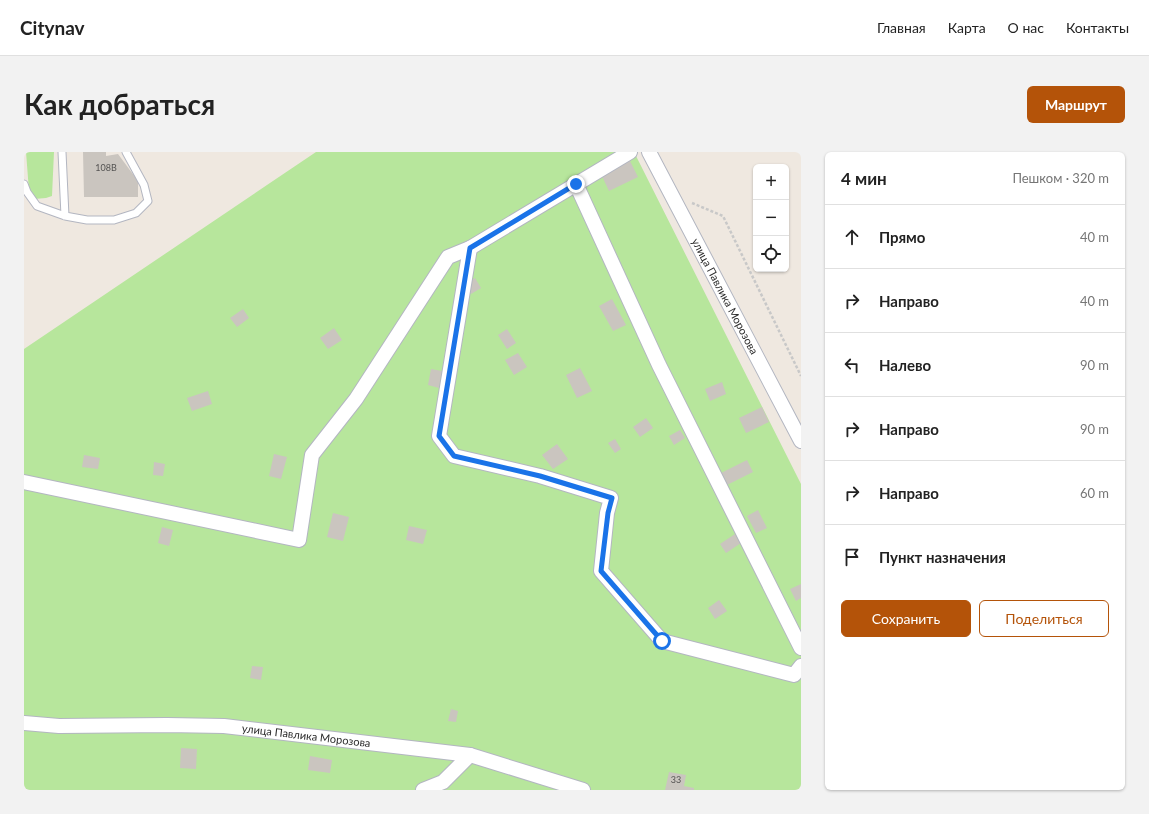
<!DOCTYPE html>
<html lang="ru">
<head>
<meta charset="utf-8">
<style>
  :root { --surface:#fff; --page:#f2f2f2; --text:#222; --muted:#767676; --line:#e0e0e0; --accent:#b45309 }
  body { margin:0; font-family:Lato,sans-serif; background:var(--page); color:var(--text) }
  .controls { position:absolute; right:12px; top:12px; display:grid; overflow:hidden; border-radius:6px; box-shadow:0 1px 3px #0004 }
  .controls button { width:36px; height:36px; display:grid; place-items:center; padding:0; border:0; border-bottom:1px solid var(--line); background:var(--surface); color:var(--text); font:20px sans-serif }
  .stop { position:absolute; width:12px; height:12px; margin:-9px; border:3px solid #1a73e8; border-radius:50%; background:#fff }
  .stop.end { background:#1a73e8; border-color:#fff; box-shadow:0 1px 4px #0008 }
  .list { margin:0; padding:0; list-style:none }
  h2 { display:flex; justify-content:space-between; align-items:center; height:52px; margin:0; padding:0 16px; font-size:17px }
  h2 small { font-size:13px; font-weight:400; color:var(--muted) }
  .list li { display:grid; grid-template-columns:26px 1fr auto; gap:12px; align-items:center; box-sizing:border-box; height:64px; padding:0 16px; border-top:1px solid var(--line) }
  .list b { display:block; font-size:15px; white-space:nowrap }
  .list em { font-size:13px; font-style:normal; color:var(--muted) }
  .actions { display:flex; gap:8px; padding:12px 16px }
  .actions a { flex:1; padding:9px 0; border:1px solid var(--accent); border-radius:6px; text-align:center; font-size:14px; color:var(--accent) }
  .actions .main { background:var(--accent); color:#fff }
  .icon { flex:none; width:22px; height:22px; fill:none; stroke:currentColor; stroke-width:2; stroke-linecap:round; stroke-linejoin:round }
  .map { position:relative; flex:none; width:777px; height:638px; overflow:hidden; border-radius:6px }
  header { display:flex; align-items:center; gap:24px; box-sizing:border-box; height:56px; padding:0 20px; background:var(--surface); border-bottom:1px solid var(--line) }
  header strong { font-size:19px }
  nav { display:flex; gap:22px; margin-inline-start:auto; font-size:14px }
  .intro { display:flex; align-items:center; justify-content:space-between; box-sizing:border-box; height:96px; padding:0 24px }
  h1 { margin:0; font-size:28px }
  .button { padding:10px 18px; border-radius:6px; background:var(--accent); color:#fff; font-size:14px; font-weight:700 }
  main { display:flex; gap:24px; padding:0 24px }
  aside { flex:1; background:var(--surface); border-radius:6px; box-shadow:0 1px 3px #0004 }
  .map>svg:first-child { display:block }
  .green { fill:#b7e69c }
  .building { fill:#cac5bf }
  .lines { fill:none; stroke-linecap:round; stroke-linejoin:round }
  .lane-casing { stroke:#b3b6c1; stroke-width:9 }
  .street-casing { stroke:#b3b6c1; stroke-width:16 }
  .path { stroke:#c8c8c8; stroke-width:2.5; stroke-dasharray:3 2; stroke-linecap:butt }
  .lane { stroke:#fff; stroke-width:7 }
  .street { stroke:#fff; stroke-width:14 }
  .route { stroke:#1a73e8; stroke-width:5 }
  .labels { text-anchor:middle; stroke-width:4; stroke-linejoin:round; paint-order:stroke }
  .number-label { font-size:9px; fill:#545352 }
  .street-label { font-size:11px; fill:#2d2d2d; stroke:#fff }
</style>
</head>
<body>
<header>
<strong>Citynav</strong>
<nav><a>Главная</a><a>Карта</a><a>О нас</a><a>Контакты</a></nav>
</header>
<div class="intro"><h1>Как добраться</h1><a class="button">Маршрут</a></div>
<main>
<div class="map">
<svg width="777" height="638" viewBox="0 0 777 638">
  <rect width="100%" height="100%" fill="#efe8e0"/>
  <!-- green -->
  <path class="green" d="M2,0h28l-2,44 -6,2 -12,1 -5,-8z
    M292,0h318l167,332v306h-777v-441z"/>
  <!-- building -->
  <path class="building" d="M59,0h23v4l12,-2 20,27v16h-54z
    M605,7l9,18 -29,14 -8,-17z
    M451,126l6,10 -10,6 -6,-11z
    M588,147l14,26 -13,6 -14,-25z
    M219,157l6,9 -12,9 -7,-9z
    M310,176l8,12 -14,9 -8,-11z
    M483,177l9,14 -9,6 -9,-14z
    M494,201l9,14 -13,8 -9,-15z
    M556,216l12,23 -15,7 -11,-23z
    M407,217l11,2 -3,17 -11,-3z
    M698,230l4,12 -16,7 -5,-12z
    M184,239l4,13 -20,7 -5,-13z
    M738,255l7,15 -23,11 -7,-15z
    M622,266l7,10 -13,9 -7,-10z
    M656,278l5,8 -11,7 -5,-9z
    M591,287l6,10 -6,4 -7,-10z
    M533,292l11,15 -15,10 -11,-14z
    M250,302l13,3 -6,22 -12,-3z
    M60,303l16,3 -2,11 -16,-2z
    M723,308l6,12 -26,13 -6,-12z
    M130,310l11,2 -2,12 -10,-1z
    M734,358l9,18 -11,5 -9,-17z
    M309,361l16,4 -6,24 -16,-4z
    M385,374l18,4 -4,14 -17,-4z
    M138,375l11,3 -4,16 -11,-3z
    M711,382l6,9 -15,10 -6,-9z
    M777,432v14l-5,3 -6,-12z
    M695,448l8,11 -12,8 -7,-11z
    M228,514l11,1 -2,13 -11,-2z
    M427,557l7,2 -2,11 -8,-1z
    M157,596l16,1 -1,20 -16,-1z
    M286,604l22,4 -2,13 -22,-3z
    M645,620l17,3 -2,11 10,2v2h-29z"/>
  <g class="lines">
    <defs>
      <path id="lane" d="M38,0l3,64
        M0,32l3,8 10,14 28,10 22,4h27l22,-7 12,-12 -4,-16 -18,-33"/>
      <g id="street">
        <path id="s1" d="M625,0l152,289"/>
        <path d="M552,32l83,181 142,283"/>
        <path d="M446,96l-31,188 15,20 86,20 71,22 -4,15 -6,58 61,70 132,34 7,-9"/>
        <path d="M0,330l275,58 13,-85 44,-56 92,-142 22,-9 160,-96"/>
        <path id="s2" d="M0,571l35,3 108,-1 57,1 246,29 113,35"/>
        <path d="M399,638l20,-8 27,-27"/>
      </g>
    </defs>
    <!-- lane casing -->
    <use href="#lane" class="lane-casing"/>
    <!-- street casing -->
    <use href="#street" class="street-casing"/>
    <!-- path -->
    <path class="path" d="M668,51l31,13 78,160"/>
    <!-- lane -->
    <use href="#lane" class="lane"/>
    <!-- street -->
    <use href="#street" class="street"/>
  </g>
  <g class="lines">
    <!-- route -->
    <path class="route" d="M552,32l-106,64 -31,188 15,20 86,20 72,22 -4,15 -7,58 61,70"/>
  </g>
  <g class="labels">
    <!-- number labels -->
    <g class="number-label">
      <text x="82" y="19">108В</text>
      <text x="652" y="631">33</text>
    </g>
    <!-- street labels -->
    <g class="street-label">
      <text dy="4" stroke="none"><textPath href="#s1" startOffset="163">улица Павлика Морозова</textPath></text>
      <text dy="4" stroke="none"><textPath href="#s2" startOffset="283">улица Павлика Морозова</textPath></text>
    </g>
  </g>
</svg>
<div class="controls">
<button>+</button>
<button>−</button>
<button><svg class="icon" aria-label="locate" viewBox="0 0 24 24"><circle cx="12" cy="12" r="6"/><path d="M12 2v4M12 18v4M2 12h4M18 12h4"/></svg></button>
</div>
<div class="stop" style="left:638px;top:489px"></div>
<div class="stop end" style="left:552px;top:32px"></div>
</div>
<aside>
<h2>4 мин<small>Пешком · 320 m</small></h2>
<ul class="list">
<li><svg class="icon" aria-label="ahead" viewBox="0 0 24 24"><path d="M12 20V5M6 11l6-6 6 6"/></svg><div><b>Прямо</b></div><em>40 m</em></li>
<li><svg class="icon" aria-label="right" viewBox="0 0 24 24"><path d="M7 20v-9h11M14 6l5 5-5 5"/></svg><div><b>Направо</b></div><em>40 m</em></li>
<li><svg class="icon" aria-label="left" viewBox="0 0 24 24"><path d="M17 20v-9H6M10 6l-5 5 5 5"/></svg><div><b>Налево</b></div><em>90 m</em></li>
<li><svg class="icon" aria-label="right" viewBox="0 0 24 24"><path d="M7 20v-9h11M14 6l5 5-5 5"/></svg><div><b>Направо</b></div><em>90 m</em></li>
<li><svg class="icon" aria-label="right" viewBox="0 0 24 24"><path d="M7 20v-9h11M14 6l5 5-5 5"/></svg><div><b>Направо</b></div><em>60 m</em></li>
<li><svg class="icon" aria-label="arrive" viewBox="0 0 24 24"><path d="M6 21V4h12l-3 4 3 4H6"/></svg><div><b>Пункт назначения</b></div></li>
</ul>
<div class="actions"><a class="main">Сохранить</a><a>Поделиться</a></div>
</aside>
</main>
</body>
</html>
